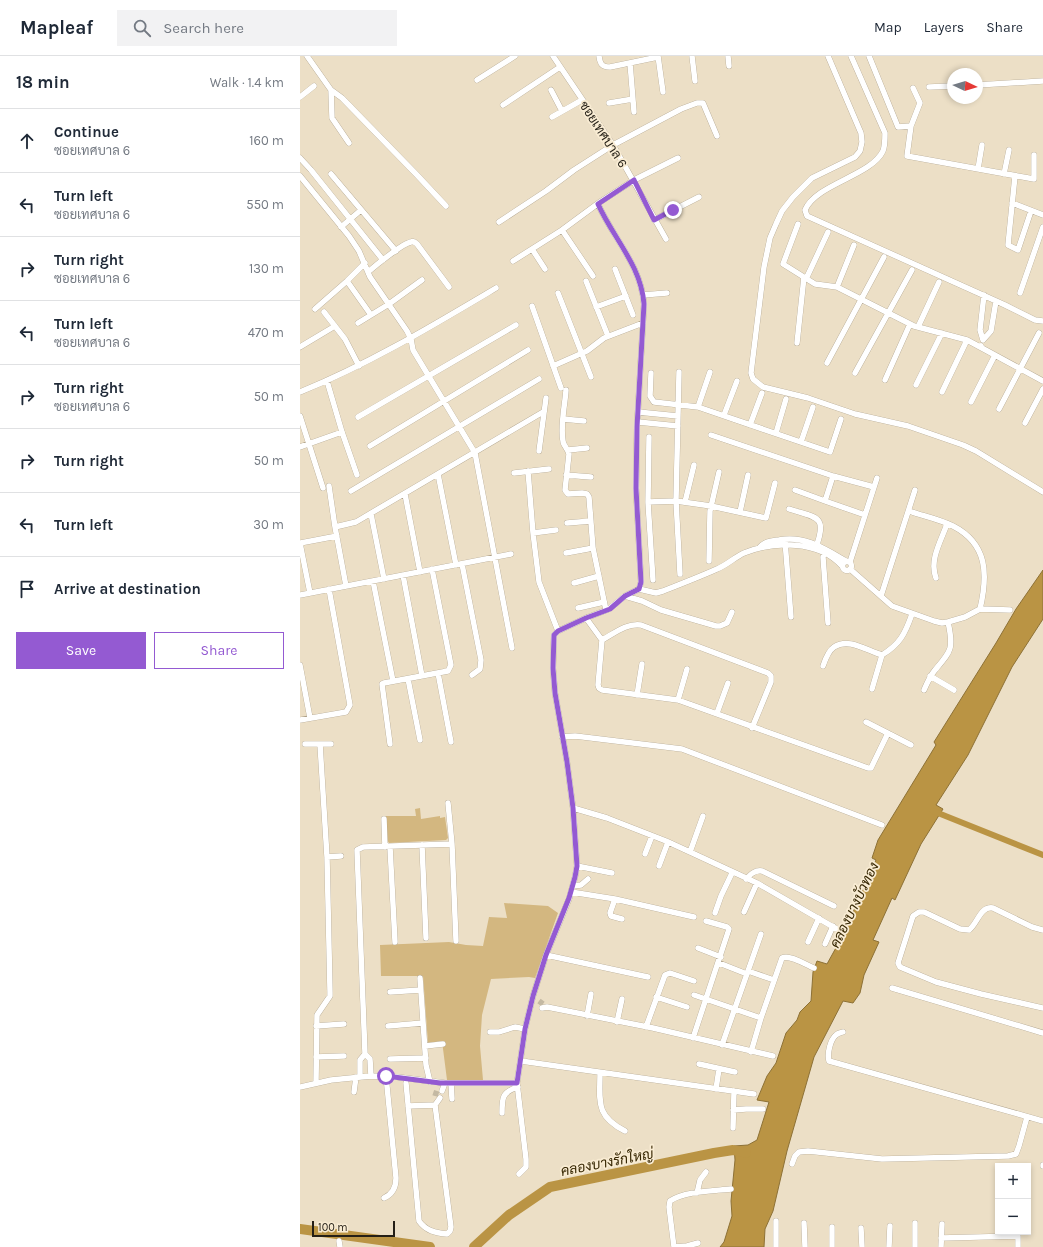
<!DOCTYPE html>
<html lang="en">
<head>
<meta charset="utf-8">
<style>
  :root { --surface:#fff; --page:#f2f2f3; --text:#1f2937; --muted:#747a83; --line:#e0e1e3; --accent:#945ad2 }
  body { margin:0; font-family:Karla,Sarabun,sans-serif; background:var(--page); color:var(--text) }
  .controls { position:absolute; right:12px; bottom:12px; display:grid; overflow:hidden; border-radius:0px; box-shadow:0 2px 6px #0003 }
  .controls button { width:36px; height:36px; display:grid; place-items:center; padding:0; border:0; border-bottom:1px solid var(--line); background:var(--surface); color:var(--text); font:20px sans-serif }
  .compass { position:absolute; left:647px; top:12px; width:36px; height:36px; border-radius:50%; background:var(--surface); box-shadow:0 2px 6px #0003; rotate:94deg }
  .scale { position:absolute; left:12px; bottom:10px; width:83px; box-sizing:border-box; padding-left:4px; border:2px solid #241f16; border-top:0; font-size:11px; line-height:14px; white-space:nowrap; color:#241f16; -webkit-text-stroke:3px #f9ecd3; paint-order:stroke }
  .stop { position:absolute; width:12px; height:12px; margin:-9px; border:3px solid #945ad2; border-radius:50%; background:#fff }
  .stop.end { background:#945ad2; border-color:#fff; box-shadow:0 1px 4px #0008 }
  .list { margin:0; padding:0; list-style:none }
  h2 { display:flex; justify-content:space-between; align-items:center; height:52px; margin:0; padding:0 16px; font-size:17px }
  h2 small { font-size:13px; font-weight:400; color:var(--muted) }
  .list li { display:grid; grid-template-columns:26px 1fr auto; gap:12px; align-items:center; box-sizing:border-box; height:64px; padding:0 16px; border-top:1px solid var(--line) }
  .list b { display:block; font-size:15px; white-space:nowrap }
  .list p { margin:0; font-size:13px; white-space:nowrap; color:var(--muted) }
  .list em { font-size:13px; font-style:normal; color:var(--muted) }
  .actions { display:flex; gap:8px; padding:12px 16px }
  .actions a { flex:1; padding:9px 0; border:1px solid var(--accent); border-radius:0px; text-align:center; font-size:14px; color:var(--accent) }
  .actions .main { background:var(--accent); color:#fff }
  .icon { flex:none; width:22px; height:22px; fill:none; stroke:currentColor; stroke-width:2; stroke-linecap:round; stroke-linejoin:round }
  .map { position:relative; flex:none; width:743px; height:1191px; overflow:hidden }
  header { display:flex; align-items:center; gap:24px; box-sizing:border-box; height:56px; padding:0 20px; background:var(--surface); border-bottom:1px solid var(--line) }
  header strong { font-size:19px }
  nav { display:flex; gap:22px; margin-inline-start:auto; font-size:14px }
  .search { width:280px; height:36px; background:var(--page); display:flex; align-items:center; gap:10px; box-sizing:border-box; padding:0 14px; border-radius:0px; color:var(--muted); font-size:15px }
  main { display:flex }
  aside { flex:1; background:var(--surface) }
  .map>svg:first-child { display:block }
  .green { fill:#d3b780 }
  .water { fill:#ba9444; stroke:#8d7136 }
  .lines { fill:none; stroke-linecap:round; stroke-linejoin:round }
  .canal { stroke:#ba9444; stroke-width:6 }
  .river { stroke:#ba9444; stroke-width:10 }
  .minor-tunnel { stroke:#c4b9a3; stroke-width:5.5; stroke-dasharray:5.5 3; stroke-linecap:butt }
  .minor-casing { stroke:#ab9e87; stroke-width:6 }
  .minor { stroke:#fff; stroke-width:5.5 }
  .route { stroke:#945ad2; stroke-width:5 }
  .labels { text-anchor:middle; stroke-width:3.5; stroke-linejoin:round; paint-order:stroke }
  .street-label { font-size:13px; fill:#241f16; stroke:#f9ecd3 }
  .water-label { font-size:14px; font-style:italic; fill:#362602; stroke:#f9ecd3 }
</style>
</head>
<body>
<header>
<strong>Mapleaf</strong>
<div class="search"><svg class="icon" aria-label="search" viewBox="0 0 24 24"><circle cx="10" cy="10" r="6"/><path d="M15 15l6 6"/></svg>Search here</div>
<nav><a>Map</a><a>Layers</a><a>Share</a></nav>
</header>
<main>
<aside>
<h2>18 min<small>Walk · 1.4 km</small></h2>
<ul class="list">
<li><svg class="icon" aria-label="ahead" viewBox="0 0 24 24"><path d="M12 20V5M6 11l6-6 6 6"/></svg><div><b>Continue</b><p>ซอยเทศบาล 6</p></div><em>160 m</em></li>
<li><svg class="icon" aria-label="left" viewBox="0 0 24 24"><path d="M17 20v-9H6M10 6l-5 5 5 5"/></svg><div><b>Turn left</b><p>ซอยเทศบาล 6</p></div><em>550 m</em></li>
<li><svg class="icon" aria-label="right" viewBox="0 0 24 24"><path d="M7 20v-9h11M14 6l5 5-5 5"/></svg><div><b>Turn right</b><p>ซอยเทศบาล 6</p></div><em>130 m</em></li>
<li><svg class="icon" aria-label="left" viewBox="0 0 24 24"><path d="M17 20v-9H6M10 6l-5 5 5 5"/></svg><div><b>Turn left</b><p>ซอยเทศบาล 6</p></div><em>470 m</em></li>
<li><svg class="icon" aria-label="right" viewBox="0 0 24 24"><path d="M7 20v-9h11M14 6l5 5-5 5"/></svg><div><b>Turn right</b><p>ซอยเทศบาล 6</p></div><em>50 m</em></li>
<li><svg class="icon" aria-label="right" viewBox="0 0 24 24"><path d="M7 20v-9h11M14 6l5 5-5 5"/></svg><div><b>Turn right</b></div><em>50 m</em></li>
<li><svg class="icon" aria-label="left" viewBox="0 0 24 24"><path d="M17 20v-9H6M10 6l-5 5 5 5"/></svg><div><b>Turn left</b></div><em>30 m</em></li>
<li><svg class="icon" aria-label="arrive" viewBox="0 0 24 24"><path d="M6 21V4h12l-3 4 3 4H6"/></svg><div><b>Arrive at destination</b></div></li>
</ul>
<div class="actions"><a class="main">Save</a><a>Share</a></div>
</aside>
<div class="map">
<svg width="743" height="1191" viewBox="0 0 743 1191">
  <rect width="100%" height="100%" fill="#ecdfc6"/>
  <!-- green -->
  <path class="green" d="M120,752l1,11 19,-3v2l5,-1 3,21 -2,2 -57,3 -2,-3 -1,-24h30l-1,-7z
    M204,847l44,3 10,7 -23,65 -6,-1 -38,2 -9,36 -2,31 3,34h-36l-5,-39 -14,2 -5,-67h-42l-1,-31 69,-3 17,3 17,1 6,-29 18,1z"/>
  <!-- water -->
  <path class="water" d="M743,514v49l-31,48 -44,88 -32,50 7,4 -22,35 -26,56 -3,-2 -19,42 6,2 -15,33 -4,18 -7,10 -10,-2 -29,56 -27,94 -14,60 -8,18 -1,18h-44l4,-5 8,-26 -1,-15 4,-41 -1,-14 14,-1 9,-5 12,-38 -12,-2 10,-24 9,-13 10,-30 11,-13 3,-8 11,-11 2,-29 4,-11 10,3 16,-29 33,-75 -4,-2 6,-18 58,-95 -2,-3 62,-99 20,-34z"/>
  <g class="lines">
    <!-- canal -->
    <path class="canal" d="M633,755l110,44"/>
    <!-- river -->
    <path class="river" d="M0,1173l130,18
      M174,1191l35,-32 41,-28 164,-34 19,-3 13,3"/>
    <!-- minor-tunnel -->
    <path class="minor-tunnel" d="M239,945l4,3
      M135,1040l2,-6"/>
    <defs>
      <path id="minor" d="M7,0l24,34 11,8 75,77 29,31
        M253,0l60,89 53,94
        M299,0c1,8 3,11 11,11l48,-10
        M358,0l5,36
        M392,0l3,25
        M428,0l1,10
        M528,0l33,77 1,9 -2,9 -5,6 -43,21 -19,19 -11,14 -6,13 -6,14 -6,29 -13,106 2,6 10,8 45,11 47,16 53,12 55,19 13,6 67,41
        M551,0l34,77c0,6 0,13 -2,18 -12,25 -67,33 -78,59l2,6 198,89 30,15 8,1
        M569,0l29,71 13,-1 9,-23 -7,-15
        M330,7l4,49
        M177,24l38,-24
        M677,29l66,-4
        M629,31l24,-1
        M31,34l1,28 17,25
        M251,34l11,21
        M0,41l14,-11
        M309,47l24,-4
        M203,49l57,-38
        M252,61l30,-17
        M611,70l-4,30 127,23v-24
        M0,102l11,12 72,90
        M678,113l4,-24
        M31,118l65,77
        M704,118l5,-24
        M0,120l49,60 10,15 11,26 37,54 4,8 2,11 62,103 37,195
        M715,120l-7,69 10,5 13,-39
        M712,147l31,12
        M354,164l45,-23
        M199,166l47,-31 28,-21 39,-25 68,-36 16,-6h6l14,33
        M498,168l-15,40 32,20 22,3 77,39 53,14 13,7
        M41,171l20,-17
        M262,174l31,46
        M232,193l13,20
        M213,205l49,-31 38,-28 34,-22 44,-22
        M315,213l18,46
        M68,216c7,-6 35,-29 43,-30 2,-1 4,0 6,2l32,43
        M506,223l22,-47
        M47,225l24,34
        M286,225l22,55
        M537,231l17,-42
        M258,237l33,84
        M720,237l23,-66
        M343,239l24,-2
        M684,239l-4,35 3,10 8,-9 5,-30
        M232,250l29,82
        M296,251l30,-11
        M15,253l32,-28 18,-18
        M24,256l21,27 14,27
        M58,267l31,-19 33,-24
        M618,271l21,-45
        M497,287l7,-66
        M681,290l-1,1 63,34
        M0,291l35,-21
        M527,307l57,-106
        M253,310l34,-15 17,-13 39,-15
        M351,317l-1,23 4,6 44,5 132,45 11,-33
        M555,317l57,-103
        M585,324l25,-56
        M27,325l15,51 15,43
        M616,329l26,-52
        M266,334c-1,15 -6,36 -3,51 0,4 5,8 6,13l-4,36 3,4 14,-1 5,1 2,3 4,51 13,62
        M0,336c69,-28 132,-66 196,-104
        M642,336l25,-52
        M671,346l24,-47
        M398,351l12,-35
        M699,353l40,-76
        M338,356l40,4
        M424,359l13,-34
        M0,360l23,72
        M58,361l158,-92
        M263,363l21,2
        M338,366l40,4
        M725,367l18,-34
        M450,369l12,-32
        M476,377l10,-34
        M411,379l122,41 41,11
        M349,381l-1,65 28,-1 3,-129
        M501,386l12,-35
        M70,390l158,-96
        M0,391l42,-15
        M268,394l19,-2
        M239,395l7,-53
        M228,415l5,62 6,49 19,49
        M214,417l35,-4
        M138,418l18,91
        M266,419l25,2
        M533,420l-8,25 40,14
        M29,430l6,41 11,59
        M495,434l30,11
        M51,435l188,-112
        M105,438l15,78
        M348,446l5,78
        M385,446l9,-37
        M489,453c27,9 39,6 27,38
        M440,456l8,-37
        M71,458l13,65
        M267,467l24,-2
        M35,471l21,-5 187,-110
        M233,477l23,-3
        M485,485l6,76
        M0,487l10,50
        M0,487l37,-7
        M459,492c6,-7 12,-7 20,-8 26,-5 46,9 67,21
        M525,495l-2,6 5,66
        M266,497l27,-5
        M409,505l1,-50 9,-39
        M542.5 510a4.5 4.5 0 1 1 9 0a4.5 4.5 0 1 1-9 0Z
        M550,506l27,-84
        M162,508l19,96 -1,9 -8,6
        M550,513l42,37 42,15 8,2 6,-1 17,-5 15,-8c8,-34 8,-65 -27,-83 -14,-7 -30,-10 -44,-15
        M380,518l-4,-73 35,5 55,12 9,-35
        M103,519l19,101
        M636,522c-7,-18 5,-37 11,-54
        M73,525l20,100
        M274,527l25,-7
        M339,533l17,4 7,-2c18,-7 36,-14 54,-22 10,-4 18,-12 27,-16 30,-12 75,-13 98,13
        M0,539l211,-41
        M325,540l17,5 19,9 55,16h4l7,-3 5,-11
        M581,540l34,-106
        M278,552l26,-6
        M680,553l30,1
        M286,562l16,22 -4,45 1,3 3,2 76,10 190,68h3l17,-35
        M302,584c13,-7 24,-17 39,-15l127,48 3,3v6l-19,46
        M0,609l10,53
        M523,610c2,-6 5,-15 11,-19 15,-10 33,4 48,8 18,-11 23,-21 30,-41
        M138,617l13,69
        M630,620l24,14
        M108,623l12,61
        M572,633l10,-34
        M624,634c3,-7 6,-14 11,-20 16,-19 19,-21 13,-48
        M337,639l5,-31
        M378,644l9,-31
        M417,657l11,-30
        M0,664l46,-8 4,-7 -21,-116
        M566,666l45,23
        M262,681l13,-1 107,13 200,76
        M5,688h26
        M90,688l-8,-60 2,-1 64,-12 3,-6 -19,-96
        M148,747l4,41 4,97
        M273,752l34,10 59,23 24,11 67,31 85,49
        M84,763l1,28
        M122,789l4,93
        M90,791l5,95
        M390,796l13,-36
        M345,798l7,-18
        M27,801l14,-1
        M277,810l35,7
        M359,810l9,-24
        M446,823c5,-5 9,-9 16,-8l72,35
        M273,830l8,-1 7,-6
        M271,836l44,7 79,18
        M315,843l-5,14 1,3 11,3
        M444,856l13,-29
        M415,857l6,-17 11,-23
        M743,874l-11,-3 -39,-19c-13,-2 -15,15 -24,22l-9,-1 -36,-17h-5l-6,4 -15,47 2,4 36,15 45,12 62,14
        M508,886l11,-24
        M525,888l8,-18
        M398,892l23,9
        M246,899l102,22
        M419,907l28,11
        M448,915l26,9
        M120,922l6,87 4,17
        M592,932l151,45
        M90,936l31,-2
        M394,939l67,23
        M356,941l31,10
        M242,952l5,-1 106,21 120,28
        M287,960l4,-22
        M317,966l5,-23
        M16,970l28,-2
        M88,970l35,-3
        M346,971l19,-52 5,-2 24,8
        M190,976h9l16,-5 10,2
        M543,976c-3,1 -5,1 -7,3 -6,5 -9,19 -7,26l214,60
        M393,982l36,-109 -2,-2 -21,-6
        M422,989l39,-111
        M125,990l18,-2
        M451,996l10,-34 21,-60c8,-4 24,7 32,10
        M65,998l-8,-204 6,-3 89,-3
        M65,998l5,5 1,17
        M16,1001l28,-1
        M90,1003l36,-1
        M221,1005l233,33
        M399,1008l36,8
        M300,1017c0,28 -5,43 25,58
        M60,1020v-16l5,-6
        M16,1027l1,-68 13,-19v-4l-3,-135 -7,-113
        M106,1027l13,138c7,10 17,12 28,13l3,-3 1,-4 -16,-122
        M151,1027l1,16
        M0,1031l31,-7 40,-4 26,1 48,6h72
        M416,1033l3,-20
        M142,1035l3,-8
        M54,1036l2,-15
        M108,1050l27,-1 5,-7
        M433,1054l13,-1h17
        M202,1057c0,-15 0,-21 16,-26
        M433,1072l1,-37
        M492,1108l3,-8 4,-4 9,-1 74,8 126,-3 8,-2 3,-8 8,-29
        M743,1110v-1
        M219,1118l7,-7v-8l-9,-76 8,-54 8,-33 13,-41 23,-56 6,-22 2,-11 -4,-58 -6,-46 -12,-69 -2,-25 1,-33 4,-4 28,-13 23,-9 16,-13 14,-7 2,-7 -5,-94 1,-61 7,-123c-3,-39 -31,-66 -46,-100
        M397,1137l3,-13 6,-8
        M84,1142c9,-4 12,-11 12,-20l-10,-102
        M476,1165v26
        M504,1167l1,24
        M615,1167v24
        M561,1172l1,19
        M641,1182l77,-2v11
        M39,1185l1,6
        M374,1191l-5,-40 1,-6c14,-10 44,-10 61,-12
        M375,1191l12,-1 11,-3
        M532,1191v-20
        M589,1191l1,-21
        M641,1191l1,-23"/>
    </defs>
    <!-- minor casing -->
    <use href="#minor" class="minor-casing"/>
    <!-- minor -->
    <use href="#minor" class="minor"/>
  </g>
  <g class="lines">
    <!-- route -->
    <path class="route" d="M86,1020l54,7h77l8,-54 8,-33 13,-41 23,-57 6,-21 2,-11 -4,-58 -6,-46 -12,-69 -2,-25 1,-33 4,-4 28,-13 24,-9 15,-13 14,-7 2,-7 -5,-94 1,-61 7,-123c-3,-39 -31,-66 -46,-100l36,-24 20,40 19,-10"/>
  </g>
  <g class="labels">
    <!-- street labels -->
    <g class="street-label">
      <text transform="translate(304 78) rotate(57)" y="5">ซอยเทศบาล 6</text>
    </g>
    <!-- water labels -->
    <g class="water-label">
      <text transform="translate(554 849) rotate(-64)" y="5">คลองบางบัวทอง</text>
      <text transform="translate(307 1106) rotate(-11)" y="5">คลองบางรักใหญ่</text>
    </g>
  </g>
</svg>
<div class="controls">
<button>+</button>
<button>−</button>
</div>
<svg class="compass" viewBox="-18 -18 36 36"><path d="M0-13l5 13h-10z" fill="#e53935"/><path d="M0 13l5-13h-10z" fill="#747a83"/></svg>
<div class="scale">100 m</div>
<div class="stop" style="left:86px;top:1020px"></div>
<div class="stop end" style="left:373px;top:154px"></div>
</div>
</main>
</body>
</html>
